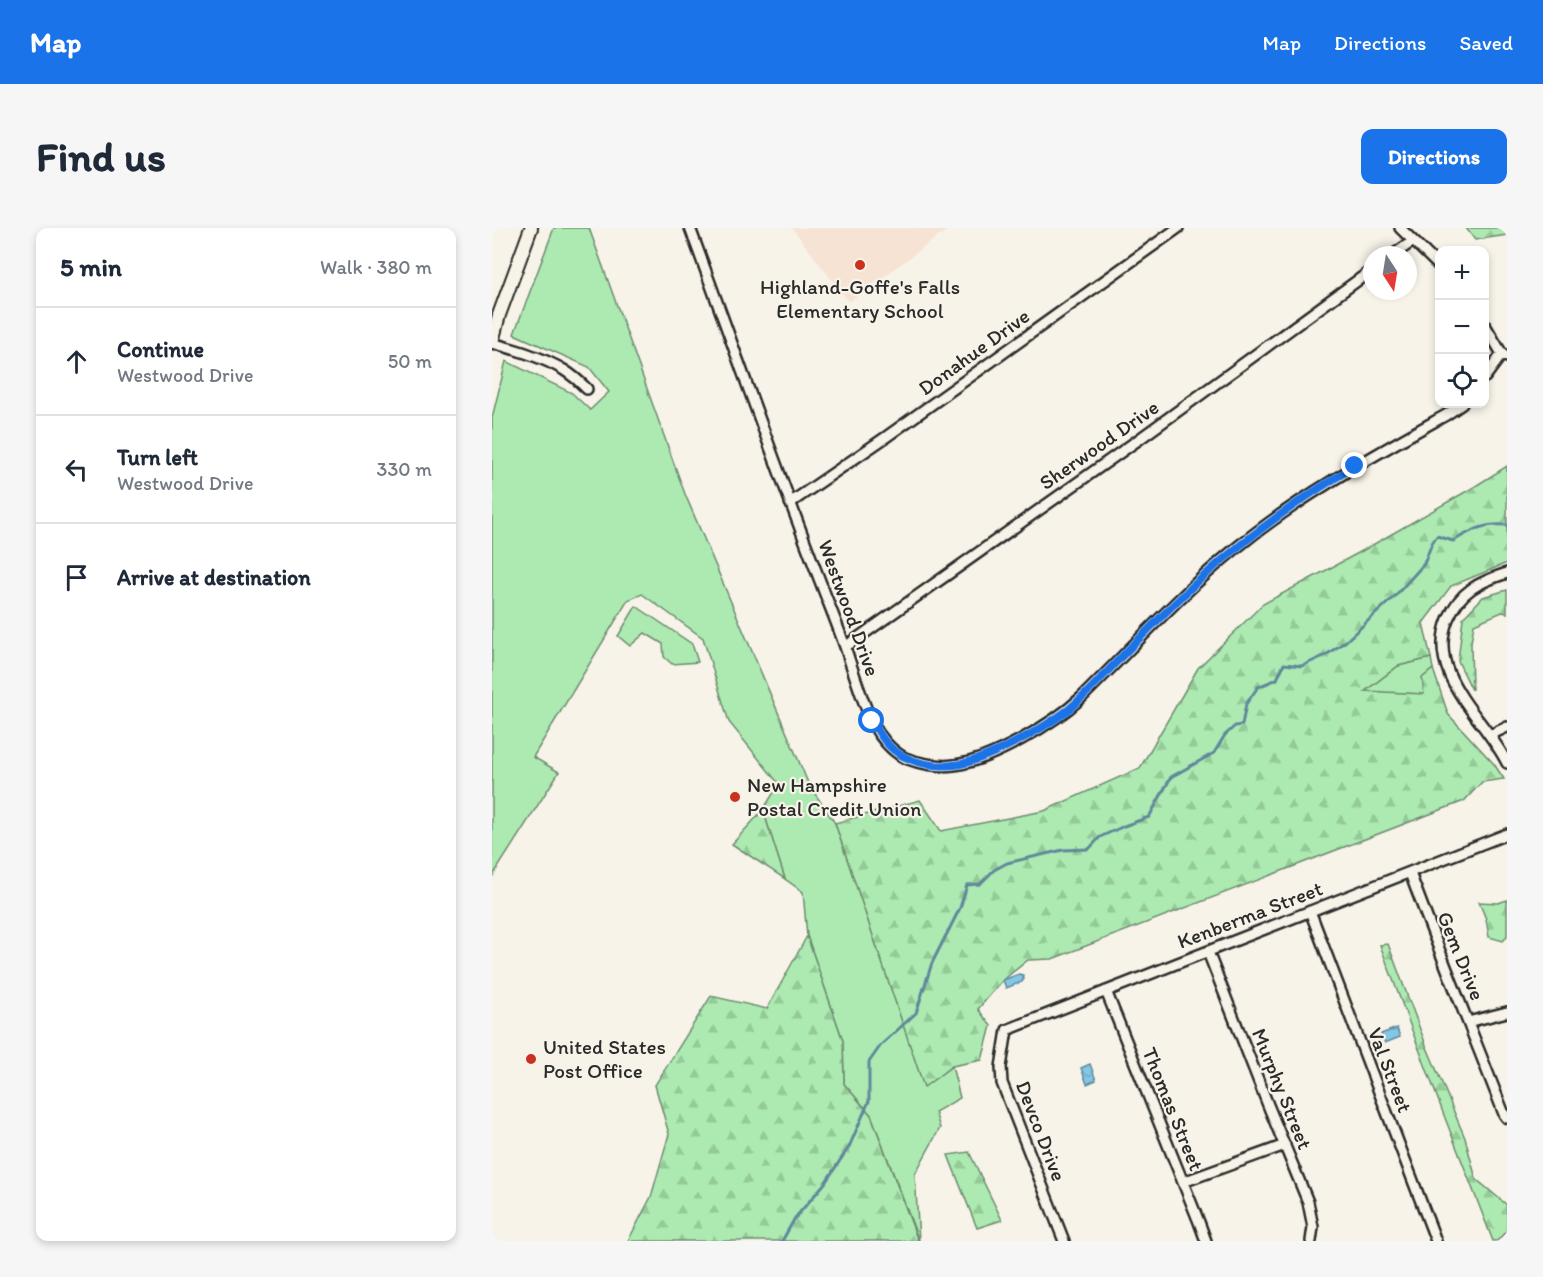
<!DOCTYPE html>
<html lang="en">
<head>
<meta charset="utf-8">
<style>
  :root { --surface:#fff; --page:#f6f6f7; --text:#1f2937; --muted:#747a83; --line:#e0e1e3; --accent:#1a73e8 }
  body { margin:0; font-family:Itim,sans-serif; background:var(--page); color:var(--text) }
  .controls { position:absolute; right:18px; top:18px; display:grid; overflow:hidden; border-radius:12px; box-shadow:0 3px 9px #0003 }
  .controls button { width:54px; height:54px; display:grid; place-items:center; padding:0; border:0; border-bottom:2px solid var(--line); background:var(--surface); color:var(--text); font:30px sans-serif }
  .compass { position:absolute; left:871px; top:18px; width:54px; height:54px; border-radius:50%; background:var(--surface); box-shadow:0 3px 9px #0003; rotate:168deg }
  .stop { position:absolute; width:18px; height:18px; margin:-14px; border:4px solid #1a73e8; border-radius:50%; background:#fff }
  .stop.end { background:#1a73e8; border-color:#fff; box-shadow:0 2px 6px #0008 }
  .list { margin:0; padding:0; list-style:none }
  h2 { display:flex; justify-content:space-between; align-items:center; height:78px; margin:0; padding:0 24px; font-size:26px }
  h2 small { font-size:20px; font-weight:400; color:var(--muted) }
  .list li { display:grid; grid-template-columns:39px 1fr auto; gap:18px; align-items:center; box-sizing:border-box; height:108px; padding:0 24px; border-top:2px solid var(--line) }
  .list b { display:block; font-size:22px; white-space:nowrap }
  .list p { margin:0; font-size:20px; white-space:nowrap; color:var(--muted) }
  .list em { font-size:20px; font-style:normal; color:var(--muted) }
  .icon { flex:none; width:33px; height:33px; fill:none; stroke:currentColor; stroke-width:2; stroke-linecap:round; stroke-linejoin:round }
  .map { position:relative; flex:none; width:1015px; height:1013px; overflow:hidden; border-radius:12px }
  header { display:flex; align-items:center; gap:36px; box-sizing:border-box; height:84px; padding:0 30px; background:var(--accent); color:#fff }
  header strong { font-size:28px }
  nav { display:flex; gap:33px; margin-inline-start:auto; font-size:21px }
  .intro { display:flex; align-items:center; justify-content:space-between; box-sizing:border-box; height:144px; padding:0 36px }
  h1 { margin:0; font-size:42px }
  .button { padding:15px 27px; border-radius:12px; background:var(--accent); color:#fff; font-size:21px; font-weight:700 }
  main { display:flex; gap:36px; padding:0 36px }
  aside { flex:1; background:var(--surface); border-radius:12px; box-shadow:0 3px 9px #0003 }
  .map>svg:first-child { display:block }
  .built { fill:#f6e3d4 }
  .grass { fill:#aceab1; stroke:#6c8a6e; stroke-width:1.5 }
  .forest { fill:url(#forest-firs); stroke:#6c8a6e; stroke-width:1.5 }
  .water { fill:url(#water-ripples); stroke:#60889b; stroke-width:1.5 }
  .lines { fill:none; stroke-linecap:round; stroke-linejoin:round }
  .stream { stroke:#60889b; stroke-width:3 }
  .street-casing { stroke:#2b2b2b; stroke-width:14 }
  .secondary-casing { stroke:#2b2b2b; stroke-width:16 }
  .street { stroke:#f7f3e8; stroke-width:9 }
  .secondary { stroke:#f7f3e8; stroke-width:12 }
  .route { stroke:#1a73e8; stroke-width:8 }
  .poi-dot { fill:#c8321e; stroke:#f7f3e8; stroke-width:2 }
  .labels { text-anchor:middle; stroke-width:4.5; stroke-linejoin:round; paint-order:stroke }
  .poi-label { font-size:21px; fill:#2b2b2b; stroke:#f7f3e8; text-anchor:start }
  .street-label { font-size:21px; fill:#2b2b2b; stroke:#f7f3e8 }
</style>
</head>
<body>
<header>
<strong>Map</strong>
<nav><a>Map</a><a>Directions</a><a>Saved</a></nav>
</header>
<div class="intro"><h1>Find us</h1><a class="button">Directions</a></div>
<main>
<aside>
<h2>5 min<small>Walk · 380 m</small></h2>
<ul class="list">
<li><svg class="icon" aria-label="ahead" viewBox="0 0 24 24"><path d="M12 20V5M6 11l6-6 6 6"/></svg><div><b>Continue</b><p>Westwood Drive</p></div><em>50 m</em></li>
<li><svg class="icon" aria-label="left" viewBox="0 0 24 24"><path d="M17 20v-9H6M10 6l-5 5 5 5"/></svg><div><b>Turn left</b><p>Westwood Drive</p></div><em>330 m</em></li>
<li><svg class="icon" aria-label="arrive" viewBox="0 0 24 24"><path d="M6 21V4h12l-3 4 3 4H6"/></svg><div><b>Arrive at destination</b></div></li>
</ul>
</aside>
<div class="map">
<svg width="1015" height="1013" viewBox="0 0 1015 1013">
  <defs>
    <pattern id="forest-firs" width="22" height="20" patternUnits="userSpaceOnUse" patternTransform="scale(1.5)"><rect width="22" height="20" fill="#aceab1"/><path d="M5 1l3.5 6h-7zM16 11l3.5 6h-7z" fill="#94c998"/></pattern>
    <pattern id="water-ripples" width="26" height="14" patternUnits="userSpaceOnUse" patternTransform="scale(1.5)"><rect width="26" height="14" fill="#84c6e5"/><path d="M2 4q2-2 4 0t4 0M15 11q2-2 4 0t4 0" fill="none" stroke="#72aac5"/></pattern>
  </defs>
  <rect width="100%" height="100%" fill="#f7f3e8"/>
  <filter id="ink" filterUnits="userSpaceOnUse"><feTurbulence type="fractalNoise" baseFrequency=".0167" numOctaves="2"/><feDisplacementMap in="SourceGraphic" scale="12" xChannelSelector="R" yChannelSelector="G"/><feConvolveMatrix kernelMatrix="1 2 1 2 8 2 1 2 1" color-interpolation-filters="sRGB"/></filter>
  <g filter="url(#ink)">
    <!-- built -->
    <path class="built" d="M300,0h158l-101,74z"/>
    <!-- grass -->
    <path class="grass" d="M62,0h35l96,266 124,291 26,38 89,263 28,-20 8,32 -25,14 5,16 -25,46 4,67 -48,-126 -27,-31 -1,-43 -36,-105 -4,-44 -18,-13 -22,-69 16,-26 -50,-62 -26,-84 -61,-44 -14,6 -95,157 26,15 -67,105v-459l14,-57 66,32 18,17 19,-18 -20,-25 -75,-33z
      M144,378l56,38 6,18 -26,2 -8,-7 -1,-13 -18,-11 -15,13 -12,-10z
      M939,430l2,11 -11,9 3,16 -61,-2 34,-26z"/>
    <!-- forest -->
    <path class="forest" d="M974,0h41v7l-32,5z
      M1015,238v97l-56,23 -28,37 8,35 -33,8 -33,25 59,3 -2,-16 11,-9 15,45 46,50 10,15 -22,3 -18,19 -412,158 -24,1 -25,20 -25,29 13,17 -9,34 -30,6 -28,21 -89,-264 85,-23 21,31 103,-20 96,-43 58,-100 65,-64 99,-53 112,-64z
      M1015,362v23l-5,-1 -28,12 -3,19 1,47 -14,-29 5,-43 20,-21z
      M271,582l22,69 -53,-35z
      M1015,672v37l-4,4 -14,-4 -3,-18 -7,-17 19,1z
      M315,708l36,105 1,43 27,31 47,126h-290l23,-44 18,-63 -14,-49 56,-89 56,13z
      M896,716l38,101 39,93 11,41 31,26v25l-10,11h-4l-48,-123 -65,-173z
      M477,924l33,68 -25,8 -29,-73z"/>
    <!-- water -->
    <path class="water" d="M527,746l4,1 1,4 -2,3 -16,6 -3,-8z
      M905,800l3,9 -15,6 -4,-9z
      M598,836l6,16 -9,4 -6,-16z"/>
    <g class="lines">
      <!-- stream -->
      <path class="stream" d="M290,1013l13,-23 30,-35 24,-36 20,-46v-39l12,-17 35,-32 16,-50 28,-55 7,-23 13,-1 14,-14 13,-7 56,-13 26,-1 11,-12 24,-11 25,-9 22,-40 43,-24 11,-18 10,-9 7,-1 4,-21 12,-17 19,-8 7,-15 18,2 24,-11 20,-14 49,-45 29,-32 8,-21 5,-7 16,5c19,-11 31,-18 54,-16"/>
      <defs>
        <path id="street" d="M198,0c45,122 88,245 135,366 9,23 18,45 25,68 7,20 13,41 22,60 7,14 19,29 33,36 15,6 34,9 49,7 37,-4 100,-42 127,-67 51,-50 99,-104 154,-149 65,-53 138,-93 211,-134l16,-11
          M908,0l40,39
          M901,27l20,-14
          M993,97l17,29 5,3
          M0,115c25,7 50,14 72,27 8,5 16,12 23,19
          M993,149l17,-23
          M298,275l96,-66 292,-209
          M1015,345c-28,9 -47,18 -59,46 -23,56 37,99 59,144
          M353,419l293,-207 234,-170
          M998,507l17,-8
          M918,645c30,81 63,161 94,241l3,4
          M818,683l126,330
          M716,724l60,153 40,97 5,25 -2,14
          M614,763l93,231 7,19
          M976,794l39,-10
          M691,954l102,-37
          M572,1013l-62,-158 -1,-16 6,-37 500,-196"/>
        <path id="secondary" d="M0,114l7,-27 32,-87"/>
      </defs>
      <!-- street casing -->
      <use href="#street" class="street-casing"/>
      <!-- secondary casing -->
      <use href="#secondary" class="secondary-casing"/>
      <!-- street -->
      <use href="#street" class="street"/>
      <!-- secondary -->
      <use href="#secondary" class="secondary"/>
    </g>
  </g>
  <g class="lines" filter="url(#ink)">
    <!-- route -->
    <path class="route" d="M380,493c8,14 17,29 33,36 14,7 33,10 49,8 30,-3 89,-36 114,-55 22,-18 41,-41 61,-61 25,-25 49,-50 75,-73 47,-42 97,-78 151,-110"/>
  </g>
  <!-- markers -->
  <g class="poi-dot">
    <circle cx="368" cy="37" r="6"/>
    <circle cx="243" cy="569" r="6"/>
    <circle cx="39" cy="831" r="6"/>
  </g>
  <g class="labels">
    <!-- poi labels -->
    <g class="poi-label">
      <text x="368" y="66" text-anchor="middle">Highland-Goffe's Falls<tspan x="368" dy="24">Elementary School</tspan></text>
      <text x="255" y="564">New Hampshire<tspan x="255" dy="24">Postal Credit Union</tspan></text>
      <text x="51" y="826">United States<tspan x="51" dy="24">Post Office</tspan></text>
    </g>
    <!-- street labels -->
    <g class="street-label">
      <text transform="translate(482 124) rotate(-36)" y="7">Donahue Drive</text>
      <text transform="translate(607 217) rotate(-35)" y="7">Sherwood Drive</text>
      <text transform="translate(357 380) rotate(70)" y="7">Westwood Drive</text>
      <text transform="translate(758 687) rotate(-21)" y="7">Kenberma Street</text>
      <text transform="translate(969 728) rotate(68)" y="7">Gem Drive</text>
      <text transform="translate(898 842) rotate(69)" y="7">Val Street</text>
      <text transform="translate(790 861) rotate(68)" y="7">Murphy Street</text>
      <text transform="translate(681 881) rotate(68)" y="7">Thomas Street</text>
      <text transform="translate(549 903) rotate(69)" y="7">Devco Drive</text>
    </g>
  </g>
</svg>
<div class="controls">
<button>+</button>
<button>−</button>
<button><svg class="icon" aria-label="locate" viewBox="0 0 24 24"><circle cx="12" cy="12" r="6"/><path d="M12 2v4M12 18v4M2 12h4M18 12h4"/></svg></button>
</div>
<svg class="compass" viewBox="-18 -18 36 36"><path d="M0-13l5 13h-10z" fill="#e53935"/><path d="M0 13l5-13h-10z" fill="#747a83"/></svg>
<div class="stop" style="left:380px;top:493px"></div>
<div class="stop end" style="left:863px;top:238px"></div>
</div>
</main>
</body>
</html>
